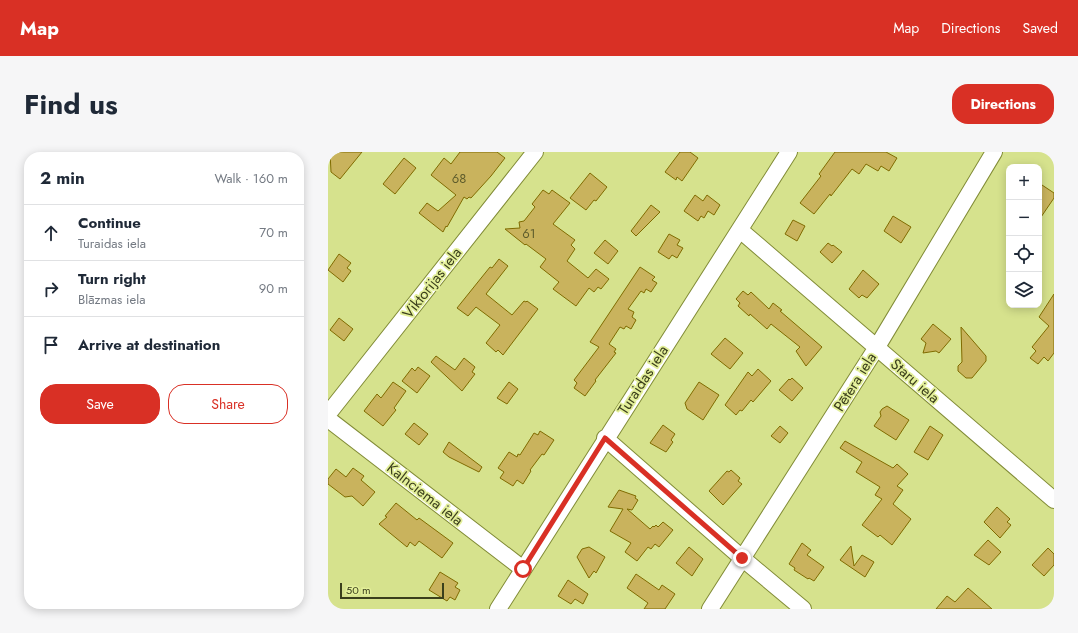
<!DOCTYPE html>
<html lang="en">
<head>
<meta charset="utf-8">
<style>
  :root { --surface:#fff; --page:#f6f6f7; --text:#1f2937; --muted:#747a83; --line:#e0e1e3; --accent:#d93025 }
  body { margin:0; font-family:Jost,sans-serif; background:var(--page); color:var(--text) }
  .controls { position:absolute; right:12px; top:12px; display:grid; overflow:hidden; border-radius:8px; box-shadow:0 2px 10px #0003 }
  .controls button { width:36px; height:36px; display:grid; place-items:center; padding:0; border:0; border-bottom:1px solid var(--line); background:var(--surface); color:var(--text); font:20px sans-serif }
  .scale { position:absolute; left:12px; bottom:10px; width:104px; box-sizing:border-box; padding-left:4px; border:2px solid #3b3f1c; border-top:0; font-size:11px; line-height:14px; white-space:nowrap; color:#3b3f1c; -webkit-text-stroke:3px #e3ef99; paint-order:stroke }
  .stop { position:absolute; width:12px; height:12px; margin:-9px; border:3px solid #d93025; border-radius:50%; background:#fff }
  .stop.end { background:#d93025; border-color:#fff; box-shadow:0 1px 4px #0008 }
  .list { margin:0; padding:0; list-style:none }
  h2 { display:flex; justify-content:space-between; align-items:center; height:52px; margin:0; padding:0 16px; font-size:17px }
  h2 small { font-size:13px; font-weight:400; color:var(--muted) }
  .list li { display:grid; grid-template-columns:26px 1fr auto; gap:12px; align-items:center; box-sizing:border-box; height:56px; padding:0 16px; border-top:1px solid var(--line) }
  .list b { display:block; font-size:15px; white-space:nowrap }
  .list p { margin:0; font-size:13px; white-space:nowrap; color:var(--muted) }
  .list em { font-size:13px; font-style:normal; color:var(--muted) }
  .actions { display:flex; gap:8px; padding:12px 16px }
  .actions a { flex:1; padding:9px 0; border:1px solid var(--accent); border-radius:16px; text-align:center; font-size:14px; color:var(--accent) }
  .actions .main { background:var(--accent); color:#fff }
  .icon { flex:none; width:22px; height:22px; fill:none; stroke:currentColor; stroke-width:2; stroke-linecap:round; stroke-linejoin:round }
  .map { position:relative; flex:none; width:726px; height:457px; overflow:hidden; border-radius:16px }
  header { display:flex; align-items:center; gap:24px; box-sizing:border-box; height:56px; padding:0 20px; background:var(--accent); color:#fff }
  header strong { font-size:19px }
  nav { display:flex; gap:22px; margin-inline-start:auto; font-size:14px }
  .intro { display:flex; align-items:center; justify-content:space-between; box-sizing:border-box; height:96px; padding:0 24px }
  h1 { margin:0; font-size:28px }
  .button { padding:10px 18px; border-radius:16px; background:var(--accent); color:#fff; font-size:14px; font-weight:700 }
  main { display:flex; gap:24px; padding:0 24px }
  aside { flex:1; background:var(--surface); border-radius:16px; box-shadow:0 2px 10px #0003 }
  .map>svg:first-child { display:block }
  .building { fill:#c9b35d; stroke:#806b00 }
  .lines { fill:none; stroke-linecap:round; stroke-linejoin:round }
  .street-casing { stroke:#828c37; stroke-width:18 }
  .street { stroke:#fff; stroke-width:16 }
  .route { stroke:#d93025; stroke-width:5 }
  .labels { text-anchor:middle; stroke-width:3.5; stroke-linejoin:round; paint-order:stroke }
  .number-label { font-size:13px; fill:#5e5c2c }
  .street-label { font-size:15px; fill:#3b3f1c; stroke:#e3ef99 }
</style>
</head>
<body>
<header>
<strong>Map</strong>
<nav><a>Map</a><a>Directions</a><a>Saved</a></nav>
</header>
<div class="intro"><h1>Find us</h1><a class="button">Directions</a></div>
<main>
<aside>
<h2>2 min<small>Walk · 160 m</small></h2>
<ul class="list">
<li><svg class="icon" aria-label="ahead" viewBox="0 0 24 24"><path d="M12 20V5M6 11l6-6 6 6"/></svg><div><b>Continue</b><p>Turaidas iela</p></div><em>70 m</em></li>
<li><svg class="icon" aria-label="right" viewBox="0 0 24 24"><path d="M7 20v-9h11M14 6l5 5-5 5"/></svg><div><b>Turn right</b><p>Blāzmas iela</p></div><em>90 m</em></li>
<li><svg class="icon" aria-label="arrive" viewBox="0 0 24 24"><path d="M6 21V4h12l-3 4 3 4H6"/></svg><div><b>Arrive at destination</b></div></li>
</ul>
<div class="actions"><a class="main">Save</a><a>Share</a></div>
</aside>
<div class="map">
<svg width="726" height="457" viewBox="0 0 726 457">
  <rect width="100%" height="100%" fill="#d6e28d"/>
  <!-- building -->
  <path class="building" d="M2,0h32l-22,27 -9,-7z
    M132,0h37l8,6 -14,18 -20,22 -2,-1 -2,2 -3,-2 -17,30 -1,-1 -3,6 -24,-19 8,-10 11,8 18,-16 -25,-20 13,-17 7,6z
    M352,0h10l8,6 -16,23 -5,-4 -1,3 -11,-8z
    M507,0h51l11,6 -8,13 -8,-5 -3,5 -12,-7 -7,10 -7,-5 -21,27 -1,-2 -16,20 -14,-11 21,-27 -2,-2z
    M76,6l12,10 -21,26 -12,-10z
    M262,21l17,14 -11,14 -2,-1 -8,10 -16,-12z
    M711,31l15,10v5l-15,22z
    M215,38l6,4 3,-4 18,13 -17,21 22,16 -4,5 4,4 -8,12 21,17 8,-9 13,10 -8,10 -3,-2 -4,5 -5,-4 -13,18 -23,-17 6,-7 -19,-15 6,-8 -20,-15 -1,1 -20,-16 15,-1 -1,-6 5,-1 11,-14 -3,-3z
    M367,43l8,6 4,-6 13,10 -6,10 -6,-4 -4,7 -3,-2 -3,5 -14,-10z
    M323,53l9,7 -24,24 -5,-5z
    M565,64l18,11 -10,16 -17,-12z
    M465,68l12,6 -8,15 -12,-7z
    M341,82l11,6 -3,5 6,3 -6,10 -5,-3 -3,4 -11,-7z
    M277,88l13,11 -10,13 -14,-11z
    M500,91l4,3 1,-1 9,7 -10,11 -12,-11z
    M11,102l12,9 -4,5 4,3 -8,11 -15,-12z
    M171,107l9,7 -22,28 26,21 12,-14 2,1 1,-1 11,8 -35,46 -5,-5 -2,2 -10,-9 14,-18 -24,-18 -8,9 -11,-8 33,-41 2,1z
    M312,115l15,10 -3,3 5,3 -6,9 -5,-3 -2,4 -3,-2 -13,18 6,3 -2,5 4,3 -5,9 -5,-3 -2,3 -4,-2 -11,17 7,5 -2,3 2,1 -21,27 1,1 -11,15 -11,-8 3,-5 -3,-3 25,-33 -9,-5z
    M535,118l16,14 -12,14 -5,-3 -3,3 -10,-9z
    M415,139l5,4 3,-3 18,17 4,-6 9,7 -2,1 42,36 -16,19 -10,-15 4,-4 -29,-23 -4,5 -17,-15 -1,2 -11,-10 2,-3 -4,-4z
    M726,142v59l-6,8 -4,-4 -6,7 -8,-6 6,-7 -4,-4 17,-21 -10,-9z
    M11,166l14,11 -9,12 -14,-11z
    M605,172l18,15 -12,14 -3,-2 -13,2 3,-10 -5,-4z
    M633,175l25,29v5l-14,17h-6l-8,-7v-5l4,-4z
    M397,186l18,15 -13,16 -19,-15z
    M108,204l19,14 9,-12 11,9 -3,5 3,2 -13,17 -31,-29z
    M90,215l12,9 -13,17 -15,-12 10,-13 3,3z
    M430,217l13,12 -18,21 -2,-2 -9,11 -2,-1 -4,5 -11,-10 23,-33 4,4z
    M464,226l11,10 -11,13 -13,-11 10,-11 1,1z
    M65,230l13,9 -12,17 2,2 -13,16 -19,-15 13,-17 4,4z
    M181,230l9,7 -11,15 -10,-6z
    M371,230l20,13 -16,25 -16,-11 -2,-6z
    M559,254l22,14 -13,20 -22,-14 7,-10 -1,-4 2,-3z
    M86,271l14,11 -9,11 -14,-11z
    M335,273l12,9 -4,6 2,2 -7,10 -16,-9z
    M452,274l8,7 -8,10 -9,-7z
    M602,274l13,9 -15,25 -14,-8z
    M212,279l14,9 -10,15 -2,-1 -12,16 1,1 -8,13 -6,-4 -4,6 -13,-8 4,-6 -6,-4 11,-16 8,5 1,-3 2,1 14,-22 4,2z
    M517,289l48,27 4,-4 11,10 -11,12 6,4 -10,14 18,15 -19,26 -12,-10 -2,2 -16,-12 20,-26 -7,-4 5,-8 -24,-15 6,-10 -22,-14z
    M121,290l33,25 -3,5 -30,-15 -6,-5z
    M25,316l11,8 -3,4 14,12 -12,14 -11,-10 -7,1 -17,-13v-5l8,-10 10,8z
    M403,318l9,8 -2,3 4,3 -19,21 -14,-14 18,-20 2,1z
    M291,338l17,6 -1,2 3,2 -6,10 -5,-1 23,20 3,-3 1,1 2,-2 2,2 5,-5 10,8 -14,17 -4,-3 -4,5 -3,-2 -11,14 -12,-9 6,-9 -21,-12 13,-22 -15,-2z
    M68,351l21,17 2,-2 34,25 -11,15 -23,-17 -4,5 -5,-4 -3,5 -28,-23 8,-7 -2,-1z
    M669,355l13,12 -3,3 4,3 -11,13 -16,-16z
    M660,388l13,12 -12,13 -15,-10z
    M474,391l9,7 -4,5 17,12 -10,14 -5,-3 -1,1 -14,-9 1,-2 -6,-4z
    M523,394l3,20 8,-11 12,7 -9,15 -25,-17z
    M261,395l16,10 -9,16 -2,-2 -5,7 -12,-21 5,-8z
    M361,395l14,12 -11,17 -16,-13z
    M720,396l6,6v11l-10,11 -12,-11z
    M112,420l18,11 -3,4 5,3 -5,10 -5,-3 -3,4 -18,-11z
    M308,422l23,16 3,-5 13,9 -10,15h-21l4,-6 -21,-15z
    M240,428l20,14 -5,10 -8,-5 -4,5 -13,-8z
    M640,436l24,21h-56l11,-13 8,6z"/>
  <g class="lines">
    <defs>
      <path id="street" d="M412,78l314,270
        M0,262l207,-262
        M0,267l195,150
        M277,286l137,120 61,51
        M170,457c96,-153 195,-304 291,-457
        M382,457l167,-262 117,-195"/>
    </defs>
    <!-- street casing -->
    <use href="#street" class="street-casing"/>
    <!-- street -->
    <use href="#street" class="street"/>
  </g>
  <g class="lines">
    <!-- route -->
    <path class="route" d="M195,417l82,-131 137,120"/>
  </g>
  <g class="labels">
    <!-- number labels -->
    <g class="number-label">
      <text x="131" y="31">68</text>
      <text x="201" y="86">61</text>
    </g>
    <!-- street labels -->
    <g class="street-label">
      <text transform="translate(104 131) rotate(-52)" y="5">Viktorijas iela</text>
      <text transform="translate(315 228) rotate(-57)" y="5">Turaidas iela</text>
      <text transform="translate(587 229) rotate(41)" y="5">Staru iela</text>
      <text transform="translate(527 230) rotate(-58)" y="5">Pētera iela</text>
      <text transform="translate(97 342) rotate(38)" y="5">Kalnciema iela</text>
    </g>
  </g>
</svg>
<div class="controls">
<button>+</button>
<button>−</button>
<button><svg class="icon" aria-label="locate" viewBox="0 0 24 24"><circle cx="12" cy="12" r="6"/><path d="M12 2v4M12 18v4M2 12h4M18 12h4"/></svg></button>
<button><svg class="icon" aria-label="layers" viewBox="0 0 24 24"><path d="M12 4l9 5-9 5-9-5zM3 14l9 5 9-5"/></svg></button>
</div>
<div class="scale">50 m</div>
<div class="stop" style="left:195px;top:417px"></div>
<div class="stop end" style="left:414px;top:406px"></div>
</div>
</main>
</body>
</html>
